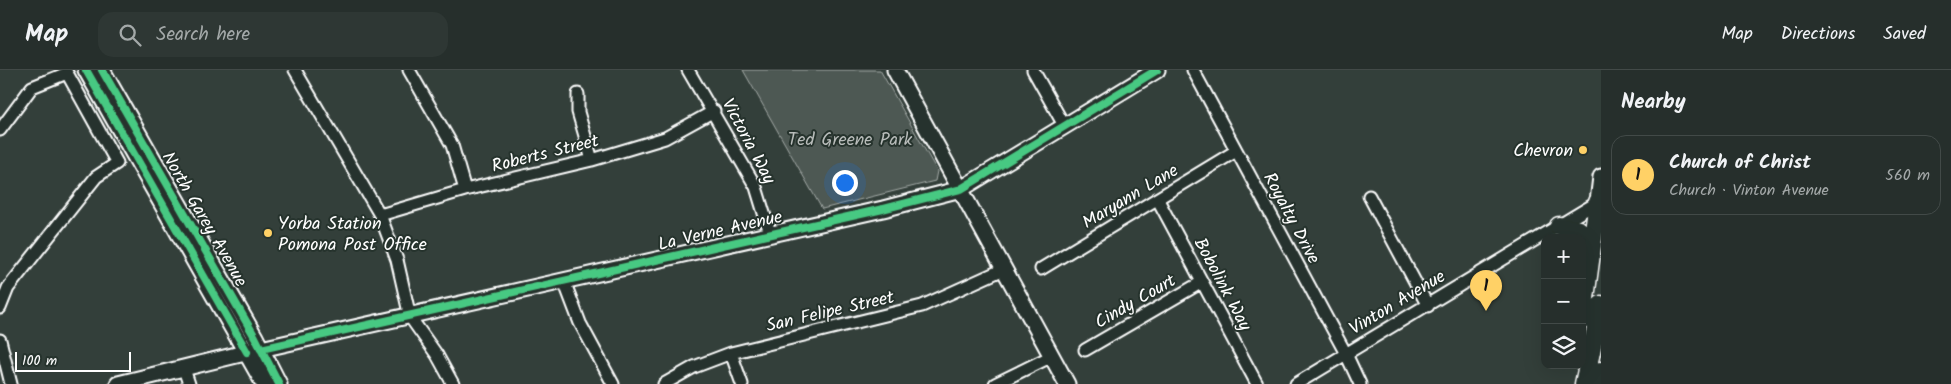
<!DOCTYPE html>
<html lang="en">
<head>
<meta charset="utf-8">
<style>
  :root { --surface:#262f2c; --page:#2e3734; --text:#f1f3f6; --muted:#a4a9a9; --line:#424a48; --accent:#ffd166 }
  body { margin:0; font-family:Kalam,sans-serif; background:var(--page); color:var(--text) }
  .controls { position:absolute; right:15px; bottom:15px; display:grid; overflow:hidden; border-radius:10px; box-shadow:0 5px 20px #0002 }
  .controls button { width:45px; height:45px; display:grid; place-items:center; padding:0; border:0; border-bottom:1px solid var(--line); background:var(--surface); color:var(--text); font:25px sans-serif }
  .scale { position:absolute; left:15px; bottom:12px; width:116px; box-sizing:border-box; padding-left:5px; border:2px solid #fff; border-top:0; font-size:14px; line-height:18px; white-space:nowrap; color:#fff; -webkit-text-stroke:4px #26332d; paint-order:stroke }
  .you { position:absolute; left:844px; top:112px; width:18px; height:18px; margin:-12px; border:4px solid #fff; border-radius:50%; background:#1a73e8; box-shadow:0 0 0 8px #1a73e833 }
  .badge { display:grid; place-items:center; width:32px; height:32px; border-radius:50%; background:var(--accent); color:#111; font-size:16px; font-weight:700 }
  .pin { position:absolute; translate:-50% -41px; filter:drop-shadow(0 1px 2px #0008) }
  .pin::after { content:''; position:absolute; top:26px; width:18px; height:15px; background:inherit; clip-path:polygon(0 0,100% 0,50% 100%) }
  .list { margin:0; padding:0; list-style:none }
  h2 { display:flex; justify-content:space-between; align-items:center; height:65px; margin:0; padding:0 20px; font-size:21px }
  h2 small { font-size:16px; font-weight:400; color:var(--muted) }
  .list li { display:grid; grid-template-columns:32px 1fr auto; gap:15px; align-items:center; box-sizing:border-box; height:80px; margin:0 10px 10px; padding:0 10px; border:1px solid var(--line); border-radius:15px }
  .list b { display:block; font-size:19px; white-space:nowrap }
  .list p { margin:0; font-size:16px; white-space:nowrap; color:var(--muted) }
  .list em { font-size:16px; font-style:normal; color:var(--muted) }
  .icon { flex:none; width:28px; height:28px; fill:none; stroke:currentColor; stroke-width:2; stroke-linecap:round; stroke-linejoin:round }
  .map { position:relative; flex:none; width:1601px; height:314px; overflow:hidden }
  header { display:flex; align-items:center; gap:30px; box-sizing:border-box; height:70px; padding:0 25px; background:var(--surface); border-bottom:1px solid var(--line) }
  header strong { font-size:24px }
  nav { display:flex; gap:28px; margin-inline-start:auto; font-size:18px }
  .search { width:350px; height:45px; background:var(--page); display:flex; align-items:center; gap:12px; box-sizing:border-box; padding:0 18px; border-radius:15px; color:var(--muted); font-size:19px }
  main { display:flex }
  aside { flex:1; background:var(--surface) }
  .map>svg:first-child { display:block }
  .green { fill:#4d5853; stroke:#a6aca9 }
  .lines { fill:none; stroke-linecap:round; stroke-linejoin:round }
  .minor-casing { stroke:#fff; stroke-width:15 }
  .major-casing { stroke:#fff; stroke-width:19 }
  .highway-casing { stroke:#fff; stroke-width:21 }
  .minor { stroke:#26332d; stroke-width:11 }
  .major { stroke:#26332d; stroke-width:15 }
  .highway { stroke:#26332d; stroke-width:18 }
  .cycleway-casing { stroke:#26332d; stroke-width:11 }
  .cycleway { stroke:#46c982; stroke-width:8 }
  .poi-dot { fill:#ffd166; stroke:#26332d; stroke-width:2 }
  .labels { text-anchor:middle; stroke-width:4; stroke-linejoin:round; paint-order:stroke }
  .park-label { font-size:18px; fill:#b8bcba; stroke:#26332d }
  .street-label { font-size:18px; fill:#fff; stroke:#26332d }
  .poi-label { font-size:18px; fill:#fff; stroke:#26332d; text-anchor:end }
</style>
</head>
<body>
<header>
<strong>Map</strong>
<div class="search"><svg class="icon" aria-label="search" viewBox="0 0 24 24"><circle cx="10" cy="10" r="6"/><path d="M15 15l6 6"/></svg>Search here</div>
<nav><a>Map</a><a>Directions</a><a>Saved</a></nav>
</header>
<main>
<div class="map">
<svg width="1601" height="314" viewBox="0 0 1601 314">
  <rect width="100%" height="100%" fill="#333f3a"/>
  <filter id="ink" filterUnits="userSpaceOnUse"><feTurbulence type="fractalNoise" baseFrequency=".02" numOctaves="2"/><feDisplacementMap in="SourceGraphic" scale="10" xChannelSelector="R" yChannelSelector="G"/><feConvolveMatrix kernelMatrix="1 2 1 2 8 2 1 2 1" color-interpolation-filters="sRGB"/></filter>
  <g filter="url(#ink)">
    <!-- green -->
    <path class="green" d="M743,0h137l57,101 -2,10 -113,28z"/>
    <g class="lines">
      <defs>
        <path id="minor" d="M295,0l85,145 17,45 13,57 27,38 16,29
          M409,0l43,75 13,45
          M688,0l68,117 14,46
          M1033,0l32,57
          M1193,0l153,284 14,30
          M578,24v18l14,48
          M0,60l32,-43 35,-14 50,90 -21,14 -88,111 -8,20
          M1369,126l59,110
          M1158,130l99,184
          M380,145l85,-25 127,-30 73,-22 49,-27
          M1041,199l195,-118
          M564,211l16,42 33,61
          M0,270l11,44
          M1085,280l117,-68
          M731,283l11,31
          M184,299l5,15
          M664,314l30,-17 37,-14 191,-47 82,-37
          M995,314l57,-28
          M1296,314l302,-182"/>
        <path id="major" d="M86,0l178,314
          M102,0l153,267 24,47
          M895,0l172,314
          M1598,132l3,-25
          M118,314l143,-35 622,-140 78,-20 196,-119"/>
        <path id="highway" d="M1559,156l20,4 13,15
          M1582,250l16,-118
          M1584,314l17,-79
          M1598,314l3,-13"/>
      </defs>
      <!-- minor casing -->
      <use href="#minor" class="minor-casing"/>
      <!-- major casing -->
      <use href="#major" class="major-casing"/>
      <!-- highway casing -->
      <use href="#highway" class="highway-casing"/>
      <!-- minor -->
      <use href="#minor" class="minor"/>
      <!-- major -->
      <use href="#major" class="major"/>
      <!-- highway -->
      <use href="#highway" class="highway"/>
      <defs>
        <path id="cycleway" d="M86,0l161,282
          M102,0l153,267 24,47
          M261,279l622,-140 78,-20 196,-119"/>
      </defs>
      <!-- cycleway casing -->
      <use href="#cycleway" class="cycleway-casing"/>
      <!-- cycleway -->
      <use href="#cycleway" class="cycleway"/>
    </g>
  </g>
  <!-- markers -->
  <g class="poi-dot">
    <circle cx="1583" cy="80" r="5"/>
    <circle cx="268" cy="163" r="5"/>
  </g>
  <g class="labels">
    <!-- park labels -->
    <g class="park-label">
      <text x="850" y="75">Ted Greene Park</text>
    </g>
    <!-- street labels -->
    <g class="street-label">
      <text transform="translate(749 71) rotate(62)" y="6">Victoria Way</text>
      <text transform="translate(545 83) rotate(-14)" y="6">Roberts Street</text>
      <text transform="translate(1130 126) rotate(-31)" y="6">Maryann Lane</text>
      <text transform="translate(1292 148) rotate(62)" y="6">Royalty Drive</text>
      <text transform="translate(205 149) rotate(60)" y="6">North Garey Avenue</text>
      <text transform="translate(720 160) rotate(-13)" y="6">La Verne Avenue</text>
      <text transform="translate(1223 214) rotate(62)" y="6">Bobolink Way</text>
      <text transform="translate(1135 231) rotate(-30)" y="6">Cindy Court</text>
      <text transform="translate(1397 232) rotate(-31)" y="6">Vinton Avenue</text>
      <text transform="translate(830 241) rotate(-13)" y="6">San Felipe Street</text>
    </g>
    <!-- poi labels -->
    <g class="poi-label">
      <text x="1573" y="86">Chevron</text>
      <text x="278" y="159" text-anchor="start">Yorba Station<tspan x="278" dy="21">Pomona Post Office</tspan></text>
    </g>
  </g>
</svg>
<div class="controls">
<button>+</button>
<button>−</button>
<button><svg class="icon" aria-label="layers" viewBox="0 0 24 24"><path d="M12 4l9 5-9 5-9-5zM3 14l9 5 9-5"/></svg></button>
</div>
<div class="scale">100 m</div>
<div class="you"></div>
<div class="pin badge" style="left:1486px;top:241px">1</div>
</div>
<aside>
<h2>Nearby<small></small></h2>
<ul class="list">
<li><span class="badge">1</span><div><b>Church of Christ</b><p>Church · Vinton Avenue</p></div><em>560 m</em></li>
</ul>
</aside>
</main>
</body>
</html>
